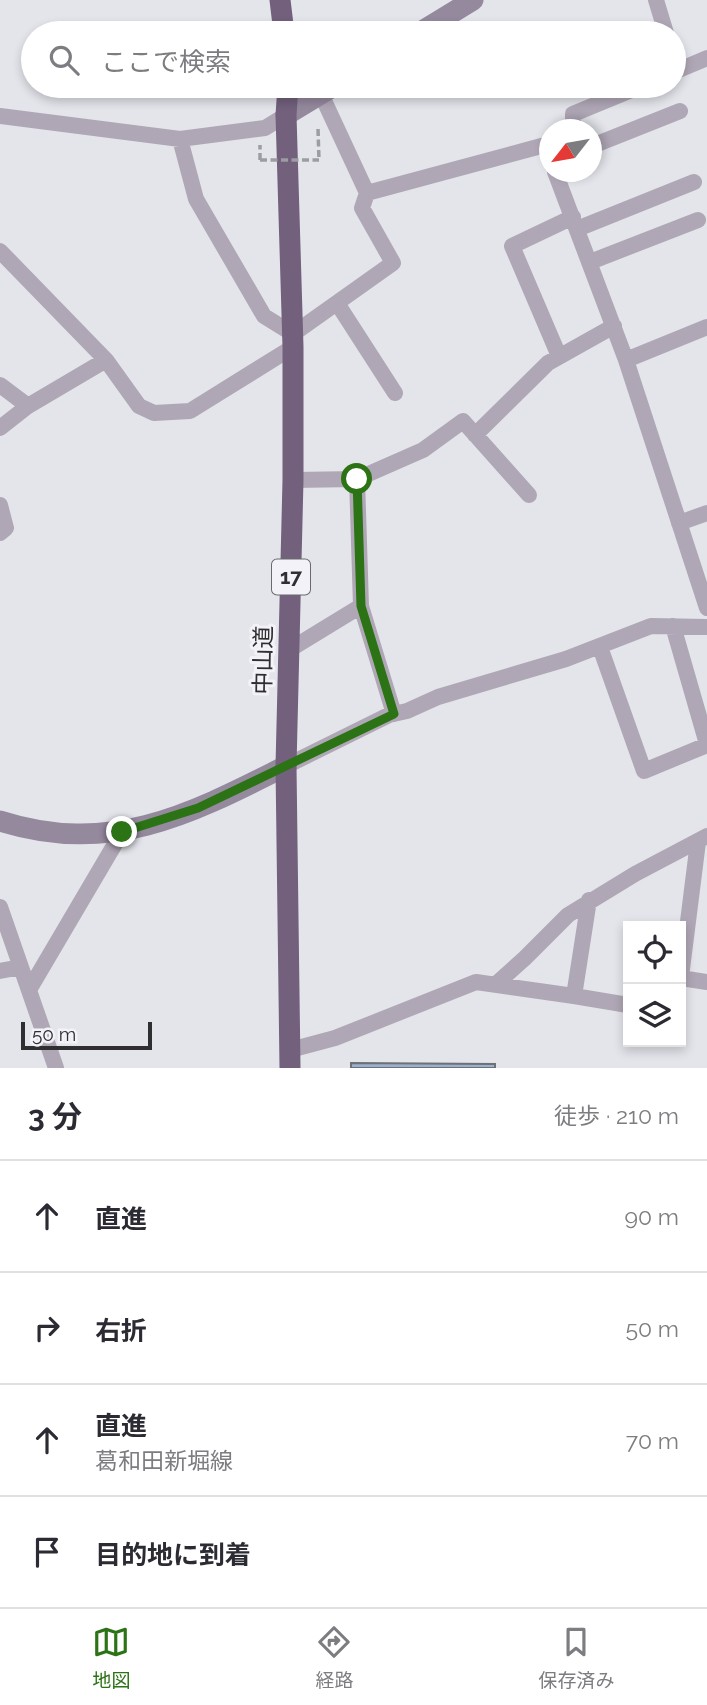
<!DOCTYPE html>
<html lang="ja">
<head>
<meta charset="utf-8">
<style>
  :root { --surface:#fff; --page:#f7f7f7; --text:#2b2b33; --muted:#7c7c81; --line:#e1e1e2; --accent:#2b7315 }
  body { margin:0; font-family:Raleway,"Noto Sans JP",sans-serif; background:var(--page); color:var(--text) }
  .controls { position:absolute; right:21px; bottom:21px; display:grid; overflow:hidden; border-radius:0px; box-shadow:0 4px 10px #0003 }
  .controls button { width:63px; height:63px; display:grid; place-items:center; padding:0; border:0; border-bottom:2px solid var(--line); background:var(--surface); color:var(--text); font:35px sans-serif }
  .compass { position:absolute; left:539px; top:119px; width:63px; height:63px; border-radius:50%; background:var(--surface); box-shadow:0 4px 10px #0003; rotate:239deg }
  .scale { position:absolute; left:21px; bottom:18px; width:131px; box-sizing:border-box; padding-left:7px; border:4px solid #2f2f31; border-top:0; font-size:19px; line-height:24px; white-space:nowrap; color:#2f2f31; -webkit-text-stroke:5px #f2f2f8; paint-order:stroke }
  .stop { position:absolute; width:21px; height:21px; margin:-16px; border:5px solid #2b7315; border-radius:50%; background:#fff }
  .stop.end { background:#2b7315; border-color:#fff; box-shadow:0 2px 7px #0008 }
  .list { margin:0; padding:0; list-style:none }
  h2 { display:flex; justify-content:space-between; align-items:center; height:91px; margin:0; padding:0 28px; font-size:30px }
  h2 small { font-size:23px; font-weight:400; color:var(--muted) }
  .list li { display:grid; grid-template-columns:46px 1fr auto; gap:21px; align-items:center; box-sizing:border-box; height:112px; padding:0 28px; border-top:2px solid var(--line) }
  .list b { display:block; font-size:26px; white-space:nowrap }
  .list p { margin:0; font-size:23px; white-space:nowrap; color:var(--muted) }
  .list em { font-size:23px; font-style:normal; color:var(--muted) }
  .icon { flex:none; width:38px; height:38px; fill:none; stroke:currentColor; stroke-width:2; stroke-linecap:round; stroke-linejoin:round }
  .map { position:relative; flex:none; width:707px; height:1068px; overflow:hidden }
  .search { position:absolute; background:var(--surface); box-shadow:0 4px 10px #0003; left:21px; right:21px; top:21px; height:77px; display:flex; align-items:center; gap:18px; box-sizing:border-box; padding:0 24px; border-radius:38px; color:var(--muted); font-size:26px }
  .sheet { height:539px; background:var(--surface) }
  nav { display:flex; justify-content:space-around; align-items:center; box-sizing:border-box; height:98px; border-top:2px solid var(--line); background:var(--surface); font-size:19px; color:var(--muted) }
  nav a { display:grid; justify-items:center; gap:4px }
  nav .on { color:var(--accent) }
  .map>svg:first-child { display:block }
  .water { fill:#7aa2b4 }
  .building { fill:#99b1cf; stroke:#6d7075; stroke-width:2 }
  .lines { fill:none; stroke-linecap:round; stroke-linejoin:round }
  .path { stroke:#9c9ca1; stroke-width:3.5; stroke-dasharray:7 3.5; stroke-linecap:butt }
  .street { stroke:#b0a7b6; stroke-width:16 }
  .secondary { stroke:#95899e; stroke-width:21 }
  .highway { stroke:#72607d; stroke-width:21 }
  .path-bridge { stroke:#9c9ca1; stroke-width:3.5; stroke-dasharray:7 3.5; stroke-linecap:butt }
  .route { stroke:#2b7315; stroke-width:9 }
  .labels { text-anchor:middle; stroke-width:6; stroke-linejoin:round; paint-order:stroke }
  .shield { fill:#f2f2f8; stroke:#6a6a6d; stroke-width:2 }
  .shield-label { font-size:21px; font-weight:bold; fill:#2f2f31 }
  .street-label { font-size:23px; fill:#2f2f31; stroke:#f2f2f8 }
</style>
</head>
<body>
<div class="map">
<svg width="707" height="1068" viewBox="0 0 707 1068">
  <rect width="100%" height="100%" fill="#e4e5eb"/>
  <!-- water -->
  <path class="water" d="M132,86h36l1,5 -35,7z"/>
  <!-- building -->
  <path class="building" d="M351,1063l144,1v4h-144z"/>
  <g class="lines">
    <!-- path -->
    <path class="path" d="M318,129l1,31
      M260,160v-15"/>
    <!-- street -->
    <path class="street" d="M656,0l10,33
      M674,72l33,-14
      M321,94l46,99 178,-48 5,11
      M0,116l180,23 85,-11 21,-13
      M573,130v-16l68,-28
      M180,139l16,60 68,117 29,18 100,-71 -31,-55 5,-15
      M592,146l88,-35
      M555,172l71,188 81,248
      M577,229l117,-47
      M0,251l106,109 33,46 15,7 36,-2 103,-64
      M590,262l108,-42
      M337,303l58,90
      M559,356l-47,-110 61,-29
      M626,360l81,-33
      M0,385l28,21 78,-46
      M0,428l28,-22
      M475,435l73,-72 66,-37
      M293,480l64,-1 66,-29 40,-29 66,74
      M0,505l6,23 -6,5
      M679,523l28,-10
      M361,606l33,108
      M673,626l34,118
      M600,647l44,124 63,-26
      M289,650l72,-44 -4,-127
      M286,766l103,-51 18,-4 31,-14 128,-38 85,-33 56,1
      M0,907l56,161
      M0,971l21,-4
      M681,977l17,-135
      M681,978l26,4
      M495,985l30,-27 43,-43 67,-41 72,-38
      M29,990l93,-158
      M574,996l54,9
      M290,1050l45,-12 141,-56 98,14 15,-96"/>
    <!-- secondary -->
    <path class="secondary" d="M419,33l54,-33
      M286,115l48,-29
      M0,821c110,35 189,-6 286,-55"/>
    <!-- highway -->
    <path class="highway" d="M280,0l4,33
      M288,86l-2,29 7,232v133l-7,286 4,302"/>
    <!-- path-bridge -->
    <path class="path-bridge" d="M260,160h59"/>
  </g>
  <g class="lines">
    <!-- route -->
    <path class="route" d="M122,832l76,-24 196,-94 -33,-108 -4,-127"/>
  </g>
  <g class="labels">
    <!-- shield labels -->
    <rect class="shield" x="272" y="559.5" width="38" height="35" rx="5"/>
    <g class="shield-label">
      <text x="291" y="584">17</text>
    </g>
    <!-- street labels -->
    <g class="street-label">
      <text transform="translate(263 660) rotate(-89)" y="8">中山道</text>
    </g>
  </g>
</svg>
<div class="controls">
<button><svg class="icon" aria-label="locate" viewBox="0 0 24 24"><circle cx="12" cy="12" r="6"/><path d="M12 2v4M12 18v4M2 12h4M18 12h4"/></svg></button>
<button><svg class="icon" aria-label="layers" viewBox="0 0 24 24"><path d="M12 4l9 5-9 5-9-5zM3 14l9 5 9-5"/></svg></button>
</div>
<svg class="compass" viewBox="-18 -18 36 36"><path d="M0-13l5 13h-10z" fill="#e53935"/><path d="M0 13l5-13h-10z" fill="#7c7c81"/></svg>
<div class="scale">50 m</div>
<div class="stop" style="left:357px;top:479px"></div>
<div class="stop end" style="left:122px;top:832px"></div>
<div class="search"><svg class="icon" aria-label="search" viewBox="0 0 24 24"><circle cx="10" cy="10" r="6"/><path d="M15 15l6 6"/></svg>ここで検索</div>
</div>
<section class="sheet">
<h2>3 分<small>徒歩 · 210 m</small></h2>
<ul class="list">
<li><svg class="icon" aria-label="ahead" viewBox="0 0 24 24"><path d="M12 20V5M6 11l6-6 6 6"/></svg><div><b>直進</b></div><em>90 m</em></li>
<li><svg class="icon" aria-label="right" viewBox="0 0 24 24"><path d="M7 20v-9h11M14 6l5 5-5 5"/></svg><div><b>右折</b></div><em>50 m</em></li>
<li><svg class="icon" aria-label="ahead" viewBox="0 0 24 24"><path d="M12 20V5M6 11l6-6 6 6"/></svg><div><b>直進</b><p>葛和田新堀線</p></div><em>70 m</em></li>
<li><svg class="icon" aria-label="arrive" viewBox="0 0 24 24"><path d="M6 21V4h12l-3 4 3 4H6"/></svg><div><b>目的地に到着</b></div></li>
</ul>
</section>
<nav>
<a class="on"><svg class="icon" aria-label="map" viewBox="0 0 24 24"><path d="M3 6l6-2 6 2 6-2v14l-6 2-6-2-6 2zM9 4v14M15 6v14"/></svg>地図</a>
<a><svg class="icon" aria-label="directions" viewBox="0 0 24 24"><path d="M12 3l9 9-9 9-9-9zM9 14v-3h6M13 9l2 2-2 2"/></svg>経路</a>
<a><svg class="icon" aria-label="saved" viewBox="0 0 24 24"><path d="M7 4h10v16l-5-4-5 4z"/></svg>保存済み</a>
</nav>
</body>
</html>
